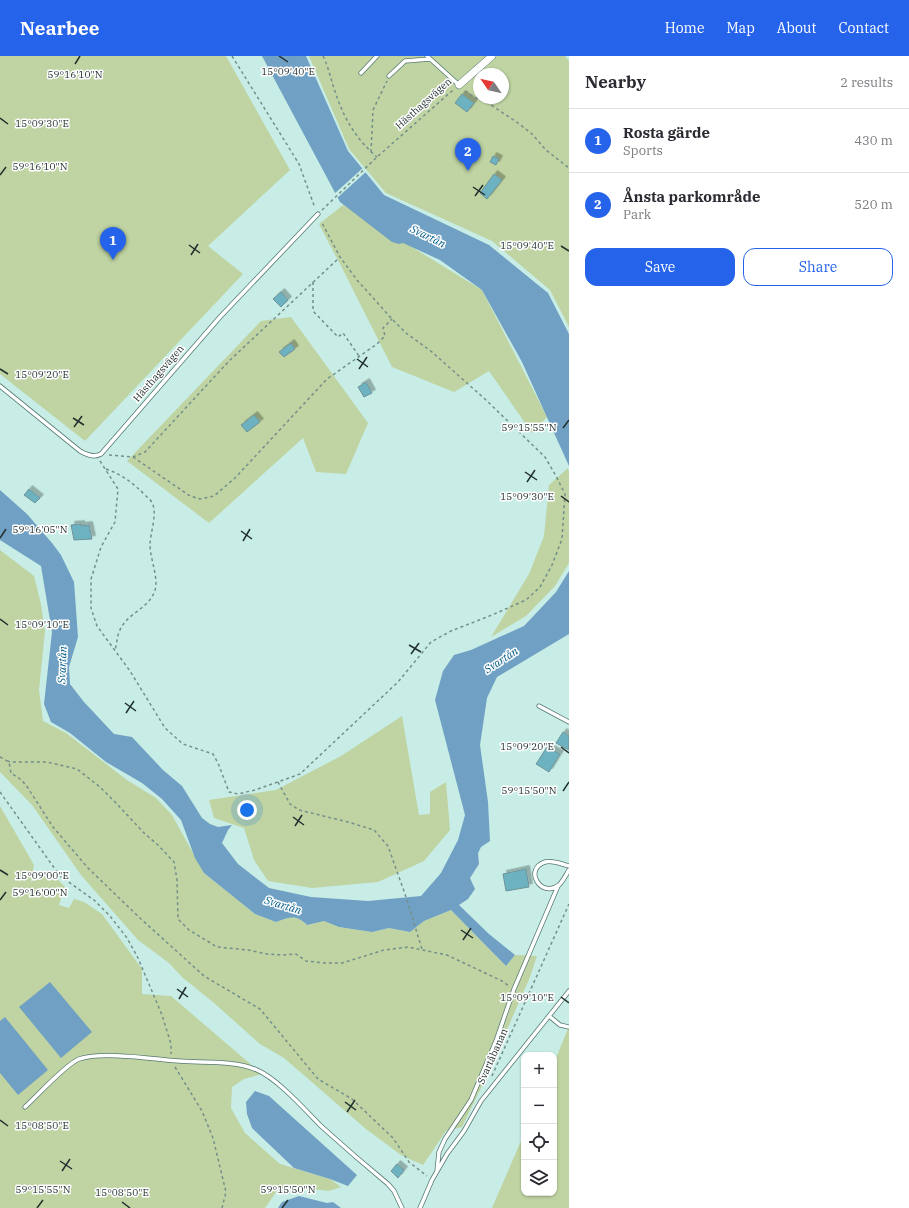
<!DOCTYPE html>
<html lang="en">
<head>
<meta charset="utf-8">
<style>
  :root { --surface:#fff; --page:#f7f7f7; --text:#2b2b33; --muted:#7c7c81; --line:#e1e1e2; --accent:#2563eb }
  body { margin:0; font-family:"IBM Plex Serif",serif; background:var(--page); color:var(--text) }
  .controls { position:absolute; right:12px; bottom:12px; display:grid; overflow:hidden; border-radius:8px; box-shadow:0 1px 3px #0004 }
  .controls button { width:36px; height:36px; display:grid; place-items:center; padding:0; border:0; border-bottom:1px solid var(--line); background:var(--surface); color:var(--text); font:20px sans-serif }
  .compass { position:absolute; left:473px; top:12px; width:36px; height:36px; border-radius:50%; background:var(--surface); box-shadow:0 1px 3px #0004; rotate:304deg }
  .you { position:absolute; left:247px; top:754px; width:14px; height:14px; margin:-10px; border:3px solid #fff; border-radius:50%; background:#1a73e8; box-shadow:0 0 0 6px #1a73e833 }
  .badge { display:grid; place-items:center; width:26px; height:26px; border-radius:50%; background:var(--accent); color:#fff; font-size:13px; font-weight:700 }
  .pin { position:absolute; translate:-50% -33px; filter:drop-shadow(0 1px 2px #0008) }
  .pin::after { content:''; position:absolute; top:21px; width:14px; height:12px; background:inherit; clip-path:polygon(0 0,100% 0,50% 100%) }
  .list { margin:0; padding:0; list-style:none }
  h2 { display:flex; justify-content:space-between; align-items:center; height:52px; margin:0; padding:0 16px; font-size:17px }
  h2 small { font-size:13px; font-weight:400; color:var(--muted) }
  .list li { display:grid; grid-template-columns:26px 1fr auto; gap:12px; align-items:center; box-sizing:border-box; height:64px; padding:0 16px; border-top:1px solid var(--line) }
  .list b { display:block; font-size:15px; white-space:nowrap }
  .list p { margin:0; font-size:13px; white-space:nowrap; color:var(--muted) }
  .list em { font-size:13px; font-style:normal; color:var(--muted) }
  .actions { display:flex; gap:8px; padding:12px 16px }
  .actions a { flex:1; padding:9px 0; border:1px solid var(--accent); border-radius:12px; text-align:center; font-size:14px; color:var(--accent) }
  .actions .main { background:var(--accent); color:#fff }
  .icon { flex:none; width:22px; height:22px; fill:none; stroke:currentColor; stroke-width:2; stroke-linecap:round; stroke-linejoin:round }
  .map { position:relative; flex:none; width:569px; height:1152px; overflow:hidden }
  header { display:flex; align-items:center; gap:24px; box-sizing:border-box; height:56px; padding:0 20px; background:var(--accent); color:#fff }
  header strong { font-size:19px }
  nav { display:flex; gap:22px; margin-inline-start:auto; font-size:14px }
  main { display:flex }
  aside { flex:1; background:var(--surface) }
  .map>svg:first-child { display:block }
  .green { fill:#bfd4a2; fill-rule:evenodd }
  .water { fill:#70a0c3 }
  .pier { fill:#c7ede6 }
  .building { fill:#6db2c0; stroke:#70939a; filter:url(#shadow) }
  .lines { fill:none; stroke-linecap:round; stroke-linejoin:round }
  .lane-casing { stroke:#557872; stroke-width:5 }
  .street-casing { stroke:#557872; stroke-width:8 }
  .path { stroke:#748f8a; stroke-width:1.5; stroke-dasharray:3 3; stroke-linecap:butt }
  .lane { stroke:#fff; stroke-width:3.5 }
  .street { stroke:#fff; stroke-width:7 }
  .ticks { fill:none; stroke:#21302e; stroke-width:1.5 }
  .labels { text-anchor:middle; stroke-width:3; stroke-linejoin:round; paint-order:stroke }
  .street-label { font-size:10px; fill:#21302e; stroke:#fff }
  .water-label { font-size:11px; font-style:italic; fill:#035c89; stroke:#fff }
  .ticks-label { font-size:10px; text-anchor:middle; fill:#21302e; stroke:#fff; stroke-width:3; stroke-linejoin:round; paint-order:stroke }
</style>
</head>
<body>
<header>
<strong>Nearbee</strong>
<nav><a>Home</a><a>Map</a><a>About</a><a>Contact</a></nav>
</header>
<main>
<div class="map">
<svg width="569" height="1152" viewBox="0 0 569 1152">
  <defs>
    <filter id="shadow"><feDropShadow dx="3.5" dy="-3.5" stdDeviation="0" flood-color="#0004"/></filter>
  </defs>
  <rect width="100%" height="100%" fill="#c7ede6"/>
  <!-- green -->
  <path class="green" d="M0,0h226l64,114 -82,76 35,28 -158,167 -85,-67z
    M309,0h256l4,5v266l-19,-37 -58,-49 -106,-48 -37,-44zM479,18h24v24h-24z
    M343,149l139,85 65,127 -15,16 -43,-62 -35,21 -62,-25 -51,-101 -22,-42z
    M291,261l77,106 -22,51 -30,-2 -13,-34 -94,85 -82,-62 134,-140z
    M568,412l1,4v91l-14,23 -29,30 -35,21 38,-63 15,-38 5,-51z
    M0,494l34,26 7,28 4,27 -6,59 4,31 23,12 61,47 29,18 16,17 32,58 51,41 21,8c14,-5 20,-8 31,3l17,-4 15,6 33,5 17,-4 21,4 14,-11 27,-11 55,56 9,-11 22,1 -7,21 -46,105 -22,45 -16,4 -23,34 -22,-10 -35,-26 -82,-71 -24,-14 -46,-41 -32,-26 -13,-14 -31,-23 -57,-65 -49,-70 -32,-33z
    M402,660l17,99 11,-1v-22l16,-10 4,48 -26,31 -46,21 -66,6 -44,-7 -14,-21 -10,-32 -30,-10 -5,-18 67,-10 65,-34z
    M0,750l34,59 -3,17 19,-11 15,16 -6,18 10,3 5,-9 10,3 18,12 40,55v25l29,2 91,78 -18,5 -12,8 -1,21 14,25 35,31 50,15 11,8 -12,4 -24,-3h-26l-14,20h-265z
    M569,970v182h-77l32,-74v59h30v-130z"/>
  <!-- water -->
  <path class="water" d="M262,0h44l42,95 36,44 105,50 59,48 21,41v132l-47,-104 -40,-72 -42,-30 -37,-17 -4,1 -7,-2 -52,-40z
    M0,434l27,24 25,29 9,12 13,27 4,55 -9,30 1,17 14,18 30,32 18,3 31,33 19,16 20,32 8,6 8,3 14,-2 -4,5 -6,13 16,21 31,24 42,9 57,4 53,-5 20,-23 17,-33 7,-25 -30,-115 8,-29 11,-16 17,-5 53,-24 32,-34 13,-21v63l-72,43 -10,21 -7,47 8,57 2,39 -9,6 -3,6 1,11 -9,14 5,11 -7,10 -9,6 30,29 26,21 -9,11 -55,-56 -27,11 -14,11 -21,-4 -17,4 -33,-5 -15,-6 -17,4c-11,-11 -17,-8 -31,-3l-21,-8 -51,-41 -9,-15 -14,-38 -19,-21 -20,-16 -36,-21 -36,-29 -19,-11 -7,-18 8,-72 -11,-66 -41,-26z
    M50,926l42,50 -31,26 -42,-51z
    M5,961l43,53 -30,25 -18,-22v-52z
    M255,1035l14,5 88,79 -9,11 -18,-7 -36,-11 -42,-40 -5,-14 -1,-12z
    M299,1140l28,7 6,-1 8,6h-63l4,-6z"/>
  <!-- pier -->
  <path class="pier" d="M364,111l3,4 -31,28 -3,-4z"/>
  <!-- building -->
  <path class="building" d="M462,38l12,9 -7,9 -12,-9z
    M493,100l6,3 -3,6 -6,-3z
    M494,118l8,6 -15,19 -7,-6z
    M281,236l7,8 -7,7 -8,-8z
    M291,287l4,6 -11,8 -5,-5z
    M366,326l6,11 -8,4 -6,-10z
    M254,359l6,7 -13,10 -6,-7z
    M29,433l11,9 -5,5 -11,-8z
    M81,468v2l8,-1 3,14 -18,1 -3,-15z
    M563,676l6,4v14l-13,-7z
    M547,691l13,7 -11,18 -13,-8z
    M526,813l3,18 -23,4 -3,-17z
    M397,1108l7,6 -6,8 -7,-7z"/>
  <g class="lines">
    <defs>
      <path id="lane" d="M427,0l32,29
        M361,17l16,-17
        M389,20l16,-15 25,-2
        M0,330l80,65c7,4 14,7 21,3l119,-137 98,-103
        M539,650l30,16
        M569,810c-8,-2 -16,-6 -24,-4 -22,7 -4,37 14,23 4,-4 7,-10 10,-15
        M549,960l11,9 9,2
        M25,1051c12,-11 41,-43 54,-48 24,-8 74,0 100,2 24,2 56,-1 78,9 21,9 48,40 64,56 22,20 44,39 67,58l6,7 8,17
        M437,1115l2,-19 6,-13 26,-39 25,-59 18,-52 44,-103
        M420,1152l12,-28 15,-26 17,-23 17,-30 88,-110"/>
      <path id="street" d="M459,29l33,-29"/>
    </defs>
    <!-- lane casing -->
    <use href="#lane" class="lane-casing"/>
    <!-- street casing -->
    <use href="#street" class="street-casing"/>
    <!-- path -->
    <path class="path" d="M232,0l67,108 16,44
      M323,0c6,12 8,25 13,38 8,25 21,46 41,63
      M465,35l9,6 17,8 27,18 14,11 14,16 23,18
      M371,96l2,-42 14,-29
      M322,154l55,-53 76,-67
      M313,226v29l25,26 5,-4 16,23
      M109,399l24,2 12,-5 84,-91 110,-103
      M133,401l57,39 10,3 14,-3 21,-18 92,-99 50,-35 8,-8 -2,-8 9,-9
      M100,405l18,28 -3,33 -14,25 -10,32v29l6,18 33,45 35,57 18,16 30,10 5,9 11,29 9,2 17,-4 45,-16 98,-92 33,-40 20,-11 41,-16 34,-15 14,-13 12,-22 10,-26 3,-45 -9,-18 -11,-19 -59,-57 -54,-48 -26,-19 -14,-14 -35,-39 -17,-23 -19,-36
      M106,413c17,6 27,14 40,27 2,2 5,4 6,7 6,10 -2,30 -2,42 0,15 11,37 3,50 -8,15 -26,19 -33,35 -3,5 -3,14 -5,20
      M0,701l9,5 2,11 9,6 6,6 27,42 35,41 53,51 63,57 56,33 58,70 34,20 41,39 16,24 18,14
      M7,705l4,1h36l30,7 23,18 16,16 29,31 13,11 16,17 3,18 1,39 11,11 28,17 31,3 19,4 16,1 13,-1 10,7 19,2h17l42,-13 24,-3 39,8 55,26 7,5
      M278,726l12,22 9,6 49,12 26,8 14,16 17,48 17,55
      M0,736l60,84 34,24 16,16 17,22 11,20 24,57 9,29v10
      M175,1011l27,44 11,27 13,54 -4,16
      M492,1020l77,-172"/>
    <!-- lane -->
    <use href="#lane" class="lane"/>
    <!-- street -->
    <use href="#street" class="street"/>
  </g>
  <!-- ticks -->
  <path class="ticks" d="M279,0l9,6M75,8l5,-8M0,62l8,6M0,119l6,-8M473,131l12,8M475,140l8,-11M189,189l11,8M561,190l8,5M191,199l7,-11M357,303l11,8M0,313l8,5M359,313l8,-12M73,362l11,7M74,371l8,-11M563,372l6,-8M525,416l12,8M527,426l8,-12M561,440l8,6M241,475l11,8M0,482l6,-9M243,485l7,-12M0,563l8,6M409,589l12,7M411,598l8,-11M125,647l11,8M126,657l8,-12M561,691l8,6M563,735l6,-9M293,761l11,8M295,770l7,-11M0,814l8,5M0,844l6,-8M461,874l12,8M463,884l8,-12M177,933l11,8M561,941l8,6M179,943l7,-12M345,1046l11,8M347,1056l8,-12M0,1064l8,6M60,1105l12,8M62,1115l8,-12M122,1146l8,6M37,1152l6,-8M282,1152l6,-8"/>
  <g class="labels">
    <!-- street labels -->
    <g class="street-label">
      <text transform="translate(423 47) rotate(-42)" y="4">Hästhagsvägen</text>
      <text transform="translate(158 317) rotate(-49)" y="4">Hästhagsvägen</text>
      <text transform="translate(492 1000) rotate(-66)" y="4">Svartåbanan</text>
    </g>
    <!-- water labels -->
    <g class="water-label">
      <text transform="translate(428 180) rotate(26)" y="4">Svartån</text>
      <text transform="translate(501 604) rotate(-33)" y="4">Svartån</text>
      <text transform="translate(62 609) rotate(-88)" y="4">Svartån</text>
      <text transform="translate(283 849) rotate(17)" y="4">Svartån</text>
    </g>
  </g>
  <g class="ticks-label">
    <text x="288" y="19">15°09'40"E</text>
    <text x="75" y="22">59°16'10"N</text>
    <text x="42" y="71">15°09'30"E</text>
    <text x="40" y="114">59°16'10"N</text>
    <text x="527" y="193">15°09'40"E</text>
    <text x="42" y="322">15°09'20"E</text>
    <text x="529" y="375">59°15'55"N</text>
    <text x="527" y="444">15°09'30"E</text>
    <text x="40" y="477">59°16'05"N</text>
    <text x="42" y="572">15°09'10"E</text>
    <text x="527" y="694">15°09'20"E</text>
    <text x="529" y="738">59°15'50"N</text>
    <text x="42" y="823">15°09'00"E</text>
    <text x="40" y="840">59°16'00"N</text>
    <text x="527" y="945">15°09'10"E</text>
    <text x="42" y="1073">15°08'50"E</text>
    <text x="43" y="1137">59°15'55"N</text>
    <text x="288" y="1137">59°15'50"N</text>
    <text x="122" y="1140">15°08'50"E</text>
  </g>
</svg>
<div class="controls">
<button>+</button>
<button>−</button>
<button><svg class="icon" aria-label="locate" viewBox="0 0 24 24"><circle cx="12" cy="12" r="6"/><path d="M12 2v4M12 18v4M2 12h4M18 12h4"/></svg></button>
<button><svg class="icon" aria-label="layers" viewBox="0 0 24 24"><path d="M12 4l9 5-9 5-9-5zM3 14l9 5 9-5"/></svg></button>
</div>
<svg class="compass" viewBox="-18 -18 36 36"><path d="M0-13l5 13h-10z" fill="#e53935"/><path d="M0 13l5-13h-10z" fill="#7c7c81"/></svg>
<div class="you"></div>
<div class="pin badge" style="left:113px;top:204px">1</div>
<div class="pin badge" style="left:468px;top:115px">2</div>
</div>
<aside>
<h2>Nearby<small>2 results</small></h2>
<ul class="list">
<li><span class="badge">1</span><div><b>Rosta gärde</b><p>Sports</p></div><em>430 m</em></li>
<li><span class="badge">2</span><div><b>Ånsta parkområde</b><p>Park</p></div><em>520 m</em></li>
</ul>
<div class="actions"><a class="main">Save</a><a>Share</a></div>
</aside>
</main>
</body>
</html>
